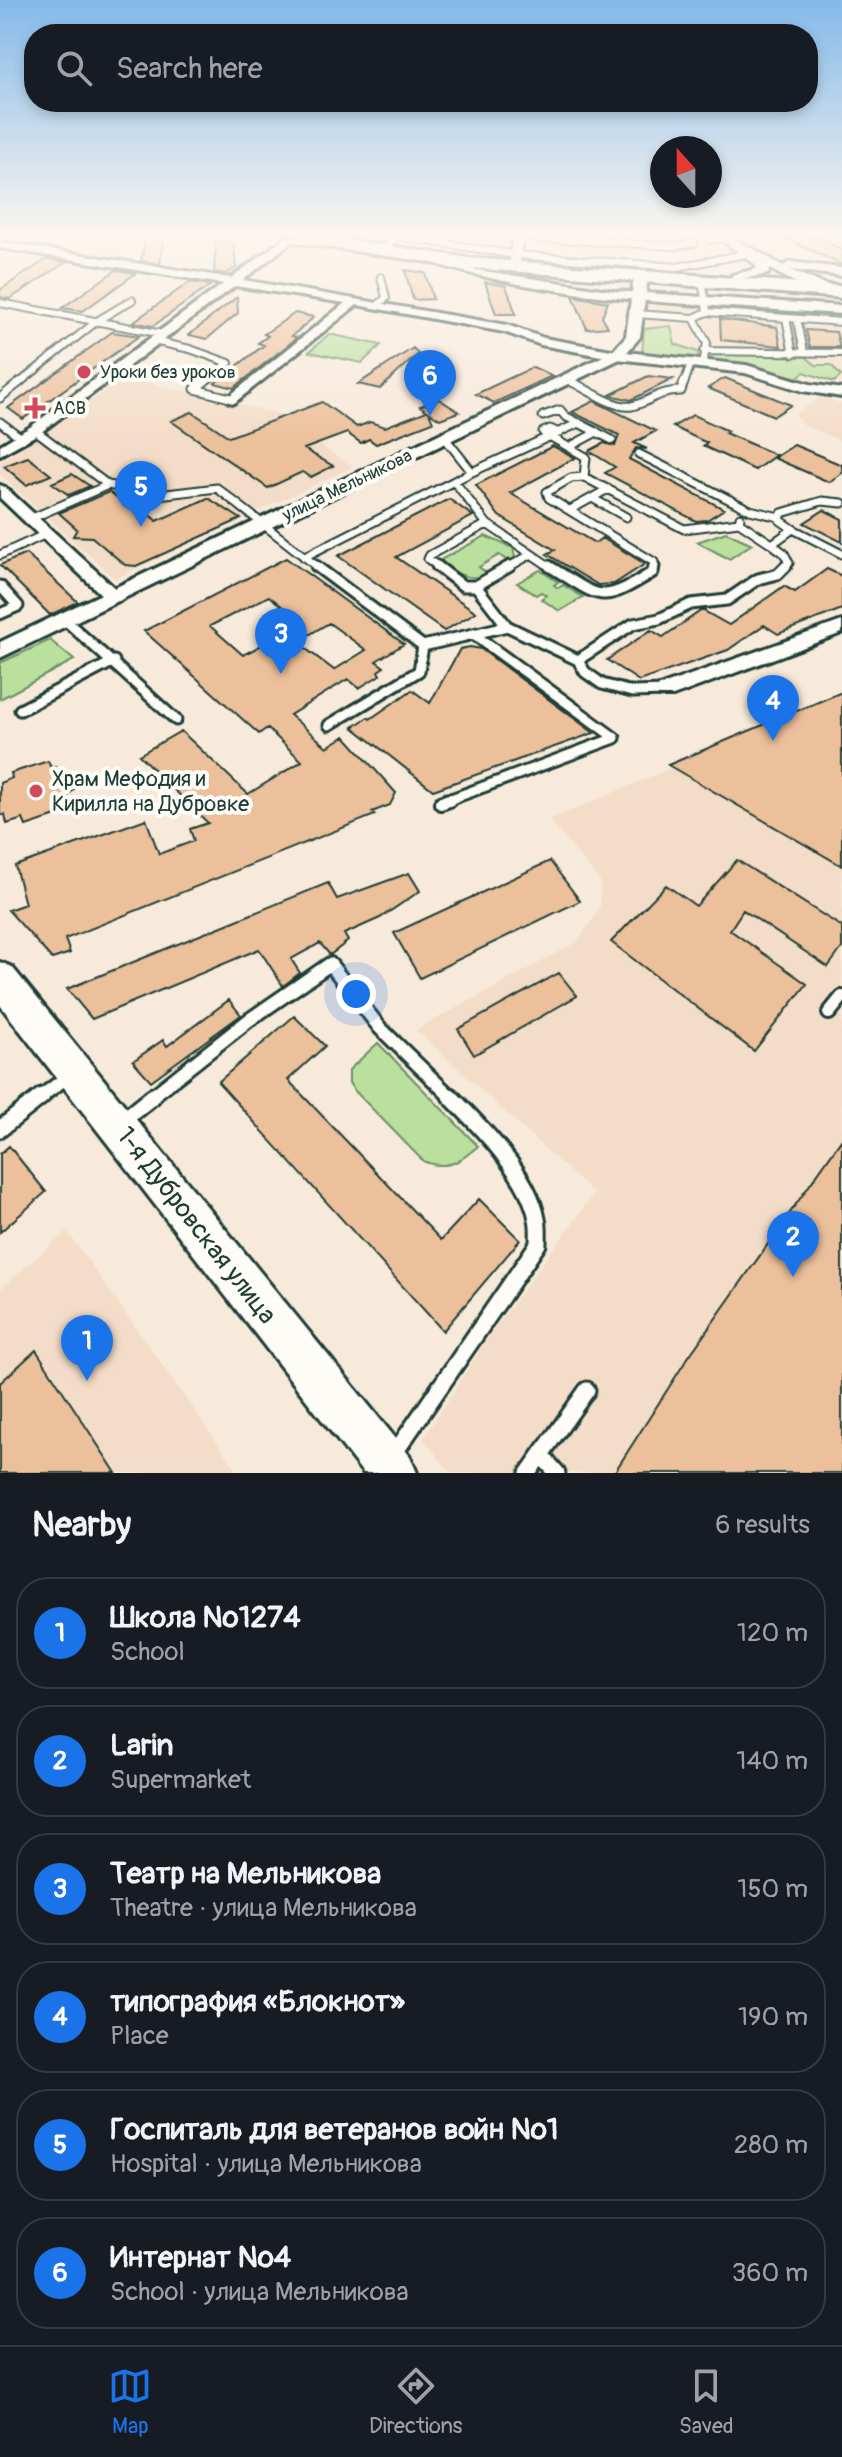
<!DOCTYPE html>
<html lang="en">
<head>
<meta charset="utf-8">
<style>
  :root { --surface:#171b24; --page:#242831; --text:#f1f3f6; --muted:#9ea1a6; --line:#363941; --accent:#1a73e8 }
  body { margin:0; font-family:Pangolin,sans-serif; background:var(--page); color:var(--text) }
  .compass { position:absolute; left:650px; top:136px; width:72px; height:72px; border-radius:50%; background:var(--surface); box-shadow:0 4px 12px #0003; rotate:339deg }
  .you { position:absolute; left:356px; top:994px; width:28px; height:28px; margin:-20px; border:6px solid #fff; border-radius:50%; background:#1a73e8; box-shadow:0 0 0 12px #1a73e833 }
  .badge { display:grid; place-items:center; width:52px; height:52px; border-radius:50%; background:var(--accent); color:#fff; font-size:26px; font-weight:700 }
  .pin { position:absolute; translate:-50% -66px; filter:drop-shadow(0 2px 4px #0008) }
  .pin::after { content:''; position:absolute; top:42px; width:28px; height:24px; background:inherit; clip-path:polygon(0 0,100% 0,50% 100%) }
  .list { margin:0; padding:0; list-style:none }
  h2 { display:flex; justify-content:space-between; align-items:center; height:104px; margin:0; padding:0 32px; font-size:34px }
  h2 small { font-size:26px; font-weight:400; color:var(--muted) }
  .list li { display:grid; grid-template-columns:52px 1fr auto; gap:24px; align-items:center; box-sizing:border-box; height:112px; margin:0 16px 16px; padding:0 16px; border:2px solid var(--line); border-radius:32px }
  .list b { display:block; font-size:30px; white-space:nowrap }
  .list p { margin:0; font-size:26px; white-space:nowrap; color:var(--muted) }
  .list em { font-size:26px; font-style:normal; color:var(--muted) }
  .icon { flex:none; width:44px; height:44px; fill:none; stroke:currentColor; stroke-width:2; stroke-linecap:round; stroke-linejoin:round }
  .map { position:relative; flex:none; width:842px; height:1473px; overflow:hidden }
  .search { position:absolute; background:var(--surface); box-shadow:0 4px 12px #0003; left:24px; right:24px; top:24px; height:88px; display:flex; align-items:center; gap:20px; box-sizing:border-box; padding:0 28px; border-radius:32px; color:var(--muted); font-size:30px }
  .sheet { height:872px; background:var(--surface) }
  nav { display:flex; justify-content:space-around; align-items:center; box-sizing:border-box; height:112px; border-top:2px solid var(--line); background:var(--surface); font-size:22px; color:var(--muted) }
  nav a { display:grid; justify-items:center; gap:4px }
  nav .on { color:var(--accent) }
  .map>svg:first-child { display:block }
  .built { fill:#f4ddc8 }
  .green { fill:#b9e09c; stroke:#6c8e68; stroke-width:2 }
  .building { fill:#ecc09b; stroke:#1f3d34; stroke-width:2; fill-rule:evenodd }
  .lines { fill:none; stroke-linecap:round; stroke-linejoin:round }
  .service-far4-casing { stroke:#1f3d34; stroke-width:10 }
  .service-far3-casing { stroke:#1f3d34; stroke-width:11 }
  .service-far2-casing { stroke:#1f3d34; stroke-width:15 }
  .service-far1-casing { stroke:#1f3d34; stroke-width:18 }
  .service-casing { stroke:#1f3d34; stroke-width:21 }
  .minor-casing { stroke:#1f3d34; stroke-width:6 }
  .tertiary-casing { stroke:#1f3d34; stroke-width:6 }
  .secondary-casing { stroke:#1f3d34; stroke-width:6 }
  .primary-casing { stroke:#1f3d34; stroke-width:6 }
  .service-far4 { stroke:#fdfcf7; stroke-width:6 }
  .service-far3 { stroke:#fdfcf7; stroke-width:7 }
  .service-far2 { stroke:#fdfcf7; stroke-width:9 }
  .service-far1 { stroke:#fdfcf7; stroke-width:12 }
  .service { stroke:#fdfcf7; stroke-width:15 }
  .minor { fill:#fdfcf7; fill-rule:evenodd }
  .tertiary { fill:#fdfcf7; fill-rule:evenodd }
  .secondary { fill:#fdfcf7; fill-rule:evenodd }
  .primary { fill:#fdfcf7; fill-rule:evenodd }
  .poi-dot { fill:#d1495b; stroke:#fdfcf7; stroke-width:3 }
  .labels { text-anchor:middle; stroke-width:8; stroke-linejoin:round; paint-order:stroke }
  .far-poi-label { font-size:18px; fill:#1f3d34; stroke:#fdfcf7; text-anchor:start }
  .far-street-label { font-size:18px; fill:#1f3d34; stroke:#fdfcf7 }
  .poi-label { font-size:22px; fill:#1f3d34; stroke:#fdfcf7; text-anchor:start }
  .near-street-label { font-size:26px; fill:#1f3d34; stroke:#fdfcf7 }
</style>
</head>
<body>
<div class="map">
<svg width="842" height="1473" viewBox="0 0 842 1473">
  <rect width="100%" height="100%" fill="#f8eadb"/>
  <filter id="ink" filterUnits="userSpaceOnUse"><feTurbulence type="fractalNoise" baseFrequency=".0125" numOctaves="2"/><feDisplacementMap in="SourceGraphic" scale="16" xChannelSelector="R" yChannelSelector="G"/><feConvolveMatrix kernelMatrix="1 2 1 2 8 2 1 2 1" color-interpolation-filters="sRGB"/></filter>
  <g filter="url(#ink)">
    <!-- built -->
    <path class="built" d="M642,298l200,14v72l-33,-14 -170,-15z
      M126,377l150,36 76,54 -237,112 -115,-104v-13z
      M822,397l20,7v37l-39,-16 -8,-11z
      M842,695v778h-391l-28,-34 67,-105 104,-140 -178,-164 161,-88 23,-34v-27l-51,-61z
      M67,1231l172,242h-239v-184z"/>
    <!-- green -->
    <path class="green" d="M671,326l4,18 23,8v5l-56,-3 2,-25z
      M329,334l52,11 -19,18 -53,-11z
      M721,352l85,5 10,8h15l10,11 -7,6 -30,-10 -9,7 -85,-19 2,-6z
      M726,532l26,12 -23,15 -32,-17z
      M485,536l28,12 2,9 -6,5 -10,-7 -20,12 9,7c-15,8 -32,0 -45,-9l-1,-6z
      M540,570l18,12 -4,3 4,3 5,-3 20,12 -23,14 -19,-12 5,-4 -5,-3 -5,3 -19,-12z
      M50,640l24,20 -74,39v-36z
      M378,1043l100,103c-18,16 -31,25 -55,15l-69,-71 -5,-7v-13z"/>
    <!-- building -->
    <path class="building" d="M146,237h18l-4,27 -19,-3z
      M782,237h44v5l16,8v15z
      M216,240l18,3 2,25 -10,6 -12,-2z
      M47,259l19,3 -56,37 -10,-2v-7z
      M116,270l20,3 -53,38 -21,-3z
      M405,270l20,3 8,26 -20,1z
      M190,282l21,3 -58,41 -20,-4z
      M485,282l21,4 10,28h-20z
      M573,296l35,6 -6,14 6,11 -21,2z
      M237,297l1,16 -31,26 -18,-4z
      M295,313l19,4 -22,19 4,1 -3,4 -59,47 -19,-5 49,-38 -6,-2 10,-7 -4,-2z
      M720,319l57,8 4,19 -60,-6z
      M806,330l30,2 4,15h-30z
      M112,332l27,4 -116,83 -15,-11z
      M413,348l5,6 -38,35 -22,-5z
      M533,367l19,9 -58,27 -18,-9z
      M648,376l25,3 -42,21 -21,-5z
      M725,378l66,27 -17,11 -66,-28z
      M439,399l20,13 -19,7 -11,-7 4,10 -57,22 -7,-5 -8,4 -14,-10 -43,16 29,17 -22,11 -9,-5 -34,16 -97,-67 21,-9 37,25 93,-35 35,25 13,-5 15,5 42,-16 -7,-5z
      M594,401l62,30 -22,12 13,6 -11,-1 -7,11 95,50 -17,11 -11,1 -91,-48 10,-6 -26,-16 15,-8 11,3 4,-11 -47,-23z
      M693,415l35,16 -3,2 51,22 -21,15 -52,-24 4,-3 -34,-16z
      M794,445l48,20v8l-13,9 -55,-24z
      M553,446l22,12 -65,35 85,50 7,-5 43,26 -31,20 -16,1 -51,-31 8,-4 -56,-34 -23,-31z
      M28,457l23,18 -25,10 -22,-19z
      M72,474l18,12 -21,9 -17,-12z
      M109,492l32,24 6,-3 10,8 51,-23 33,21 -105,47 -11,-1 -33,-28 -19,-1 4,-7 -18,-16z
      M449,499l24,17 -77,41 80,55 -32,19 -106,-75z
      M824,510l18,9v23l-38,-19z
      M26,554l52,48 -28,13 -50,-50z
      M286,558l118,86 -28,17 8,6 -6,4 2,4 -21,13 -11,-9 -58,36 37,32 18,-11 51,57 -6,12 -18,7 3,3 -310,124 5,14 -18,6 -44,-49 17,-6 -10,-38 131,-47 13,35 35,-13 -4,-12 18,-6 -69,-68 42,-24 67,63 54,-33 -35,-33 -8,6 -115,-103zM269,596l34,27 -60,32 -33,-29zM329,623l37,27 -32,20 -37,-28z
      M827,569l15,7v33l-64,25 -14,-9 -36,25 -89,31 -32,-21 44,-30 12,7 39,-27 27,15 55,-39 11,6z
      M470,647l11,2 113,84 -161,57 -80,-63 15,-10 2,2 42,-29 18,13 30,-54z
      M842,692v174l-174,-101z
      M48,761l3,7 4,-1 2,4 11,2 7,7 -1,9 -9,10 2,5 -4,2 2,7 -39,13 -3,-7 -16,5 -2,-10 -5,2v-33l12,-5 -1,-5z
      M737,860l105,67v21l-14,19 -85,-57 -13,20 77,54 -53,67 -143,-109 55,-57 30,21z
      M550,861l30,40 -160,77 -26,-45z
      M409,873l11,18 -40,27 -36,16 4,7 -18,14 -10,-12 -29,16 9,14 -17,13 -24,-37 -167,70 -25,-30 261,-106 9,16z
      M559,973l18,23 -103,59 -16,-26z
      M229,1000l12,15 -90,66 -18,-20 30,-21 4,6z
      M294,1016l31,30 -37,34 153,160 38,-41 41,41 -77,91 -225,-249z
      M842,1139v334h-228l73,-114z
      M9,1146l37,46 -46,40v-78z
      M36,1350l80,123h-116v-90z"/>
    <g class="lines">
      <defs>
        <path id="service-far4" d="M402,237l115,18 160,12 74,-14
          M521,237l153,9 21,-3
          M710,240l13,-2
          M387,246l11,-9
          M702,281l5,30
          M0,303l163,31
          M378,305l8,-7 -5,-21
          M636,314l58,4
          M786,318l7,36
          M797,319l7,32
          M153,341l37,8 39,14 -27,21
          M704,351l138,2
          M703,364l4,-21 -13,-25 13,-6 135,10
          M566,379l10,5
          M18,384l79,-63 35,-21
          M684,384l7,-21"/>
        <path id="service-far3" d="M204,382l-9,7 39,10
          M572,382c15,7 43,27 60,24 20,-5 23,-14 49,-15l3,-9
          M0,398l20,-16
          M543,416l17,-6 5,6 47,24
          M0,422l23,17
          M35,430l73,55 50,10 59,-7 102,80
          M543,432l7,-3 9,4
          M551,437l35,20 -2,20
          M445,438l27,34
          M569,447l28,-15
          M639,454l111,56 29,7
          M592,498l34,19
          M570,510l38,-21
          M740,517l-1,5 33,22
          M30,519l78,-34
          M487,524l65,44
          M793,529l-13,-9 2,-7 40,-12 20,2
          M0,555l46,-21
          M304,557l168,-85 107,-49
          M440,568l-12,-9 2,-4 57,-31 -33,-43
          M507,568l23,-13
          M653,568l1,-6 -105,-64 -2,-6 24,-14 13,-1 100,52 55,-7
          M784,568l5,-5 -5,-10 -12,-9 21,-15 49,25"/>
        <path id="service-far2" d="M316,566l107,80 84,-20
          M437,566l26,20h13
          M510,566l-34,20 31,40 71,34 7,12 17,12 30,8 34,-1
          M549,566c53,32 49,40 104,6l1,-6
          M0,586l18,20 -18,8
          M65,620l111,100
          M578,660l55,-36 26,-5 32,-15 36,-4 31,-21 20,-5 8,-8
          M20,710l94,-49
          M329,725l90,-54 4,-25
          M443,802l172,-64 -139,-102"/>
        <path id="service-far1" d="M441,803l8,-3
          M829,1013l13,-16
          M39,1098l32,-24
          M150,1098l99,-78 81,-56 50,64 72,70"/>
        <path id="service" d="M122,1121l31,-25
          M0,1129l42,-33
          M394,1454l144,-210c0,-8 1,-17 -1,-25 -8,-44 -56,-92 -87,-123
          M541,1455l16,18
          M528,1473l59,-83"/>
        <path id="minor" d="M286,237h12l-55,43 264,45 37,13 73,13 129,14 64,19 32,5v8l-39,-6 -58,-18 -128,-14 -76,-14 -37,-13 -147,-27 -123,98 -5,-1v-6l116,-93 -110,-17 -195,147 -40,22v-10l30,-18 193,-143 -223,-36v-6l231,36z
          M512,237h10l-2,25 -5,3 -5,-3z
          M427,255l50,15 138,21 227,15v8c-139,-10 -285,-11 -419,-54l-1,-2z
          M0,485l5,2 115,106 3,4 -3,4h-12l-108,-103z
          M842,621v12l-169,63h-14l-3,-5 3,-5z"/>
        <path id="tertiary" d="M717,237h15l51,29 7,-4 52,6v8l-52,-6 51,21c-13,10 -57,-14 -71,-22l-2,5 -36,7v-6l24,-6v-4z
          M641,273l7,4 -8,60 -18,21 -622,300v-16l612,-290 14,-16 8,-59z"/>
        <path id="secondary" d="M0,962l12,5 398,489 7,17h-54l-363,-468z"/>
        <path id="primary" d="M283,237h44l143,21 372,28v12l-372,-30 -179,-26z"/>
      </defs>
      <!-- service-far4 casing -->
      <use href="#service-far4" class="service-far4-casing"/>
      <!-- service-far3 casing -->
      <use href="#service-far3" class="service-far3-casing"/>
      <!-- service-far2 casing -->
      <use href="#service-far2" class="service-far2-casing"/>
      <!-- service-far1 casing -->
      <use href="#service-far1" class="service-far1-casing"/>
      <!-- service casing -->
      <use href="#service" class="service-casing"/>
      <!-- minor casing -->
      <use href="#minor" class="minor-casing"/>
      <!-- tertiary casing -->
      <use href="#tertiary" class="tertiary-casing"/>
      <!-- secondary casing -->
      <use href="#secondary" class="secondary-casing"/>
      <!-- primary casing -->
      <use href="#primary" class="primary-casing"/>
      <!-- service-far4 -->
      <use href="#service-far4" class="service-far4"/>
      <!-- service-far3 -->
      <use href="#service-far3" class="service-far3"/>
      <!-- service-far2 -->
      <use href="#service-far2" class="service-far2"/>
      <!-- service-far1 -->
      <use href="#service-far1" class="service-far1"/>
      <!-- service -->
      <use href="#service" class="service"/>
      <!-- minor -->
      <use href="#minor" class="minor"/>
      <!-- tertiary -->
      <use href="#tertiary" class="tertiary"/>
      <!-- secondary -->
      <use href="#secondary" class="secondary"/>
      <!-- primary -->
      <use href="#primary" class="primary"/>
    </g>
  </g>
  <!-- sky -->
  <linearGradient id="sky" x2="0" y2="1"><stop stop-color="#84b9e9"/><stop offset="0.53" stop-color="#fcf6ef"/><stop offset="1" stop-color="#fcf6ef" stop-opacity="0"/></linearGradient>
  <rect width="842" height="443" fill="url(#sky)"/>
  <!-- markers -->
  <g class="poi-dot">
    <circle cx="84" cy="372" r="8"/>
    <path d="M31 396h8v8h8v8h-8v8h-8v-8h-8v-8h8z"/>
    <circle cx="36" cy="791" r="8"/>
  </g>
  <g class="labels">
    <!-- far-poi labels -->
    <g class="far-poi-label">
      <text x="100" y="378">Уроки без уроков</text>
      <text x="53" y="414">АСВ</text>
    </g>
    <!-- far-street labels -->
    <g class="far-street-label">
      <text transform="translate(347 485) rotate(-26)" y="6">улица Мельникова</text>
    </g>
    <!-- poi labels -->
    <g class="poi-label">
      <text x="52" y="786">Храм Мефодия и<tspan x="52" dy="25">Кирилла на Дубровке</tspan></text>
    </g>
    <!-- near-street labels -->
    <g class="near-street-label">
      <text transform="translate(197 1225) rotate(52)" y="9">1-я Дубровская улица</text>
    </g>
  </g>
</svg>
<svg class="compass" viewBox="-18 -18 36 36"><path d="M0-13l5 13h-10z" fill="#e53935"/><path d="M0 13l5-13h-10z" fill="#9ea1a6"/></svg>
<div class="you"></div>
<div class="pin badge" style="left:87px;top:1381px">1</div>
<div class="pin badge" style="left:793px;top:1277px">2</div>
<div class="pin badge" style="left:281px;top:674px">3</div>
<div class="pin badge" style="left:773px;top:741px">4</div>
<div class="pin badge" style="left:141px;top:527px">5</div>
<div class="pin badge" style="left:430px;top:416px">6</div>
<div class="search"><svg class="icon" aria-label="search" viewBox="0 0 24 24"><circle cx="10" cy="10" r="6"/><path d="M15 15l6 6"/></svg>Search here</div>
</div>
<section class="sheet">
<h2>Nearby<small>6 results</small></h2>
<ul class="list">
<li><span class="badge">1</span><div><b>Школа №1274</b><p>School</p></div><em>120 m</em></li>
<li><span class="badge">2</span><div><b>Larin</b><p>Supermarket</p></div><em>140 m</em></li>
<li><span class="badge">3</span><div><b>Театр на Мельникова</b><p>Theatre · улица Мельникова</p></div><em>150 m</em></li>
<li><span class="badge">4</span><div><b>типография «Блокнот»</b><p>Place</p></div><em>190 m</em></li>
<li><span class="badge">5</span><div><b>Госпиталь для ветеранов войн №1</b><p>Hospital · улица Мельникова</p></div><em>280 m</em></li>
<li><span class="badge">6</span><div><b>Интернат №4</b><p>School · улица Мельникова</p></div><em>360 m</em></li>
</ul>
</section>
<nav>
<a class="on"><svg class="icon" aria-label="map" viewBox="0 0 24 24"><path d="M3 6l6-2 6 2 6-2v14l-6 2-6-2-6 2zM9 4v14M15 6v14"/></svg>Map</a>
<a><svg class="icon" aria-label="directions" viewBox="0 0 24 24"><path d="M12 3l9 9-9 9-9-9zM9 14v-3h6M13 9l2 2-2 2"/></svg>Directions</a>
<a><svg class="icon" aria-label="saved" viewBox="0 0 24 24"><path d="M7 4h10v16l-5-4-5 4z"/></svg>Saved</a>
</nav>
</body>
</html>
